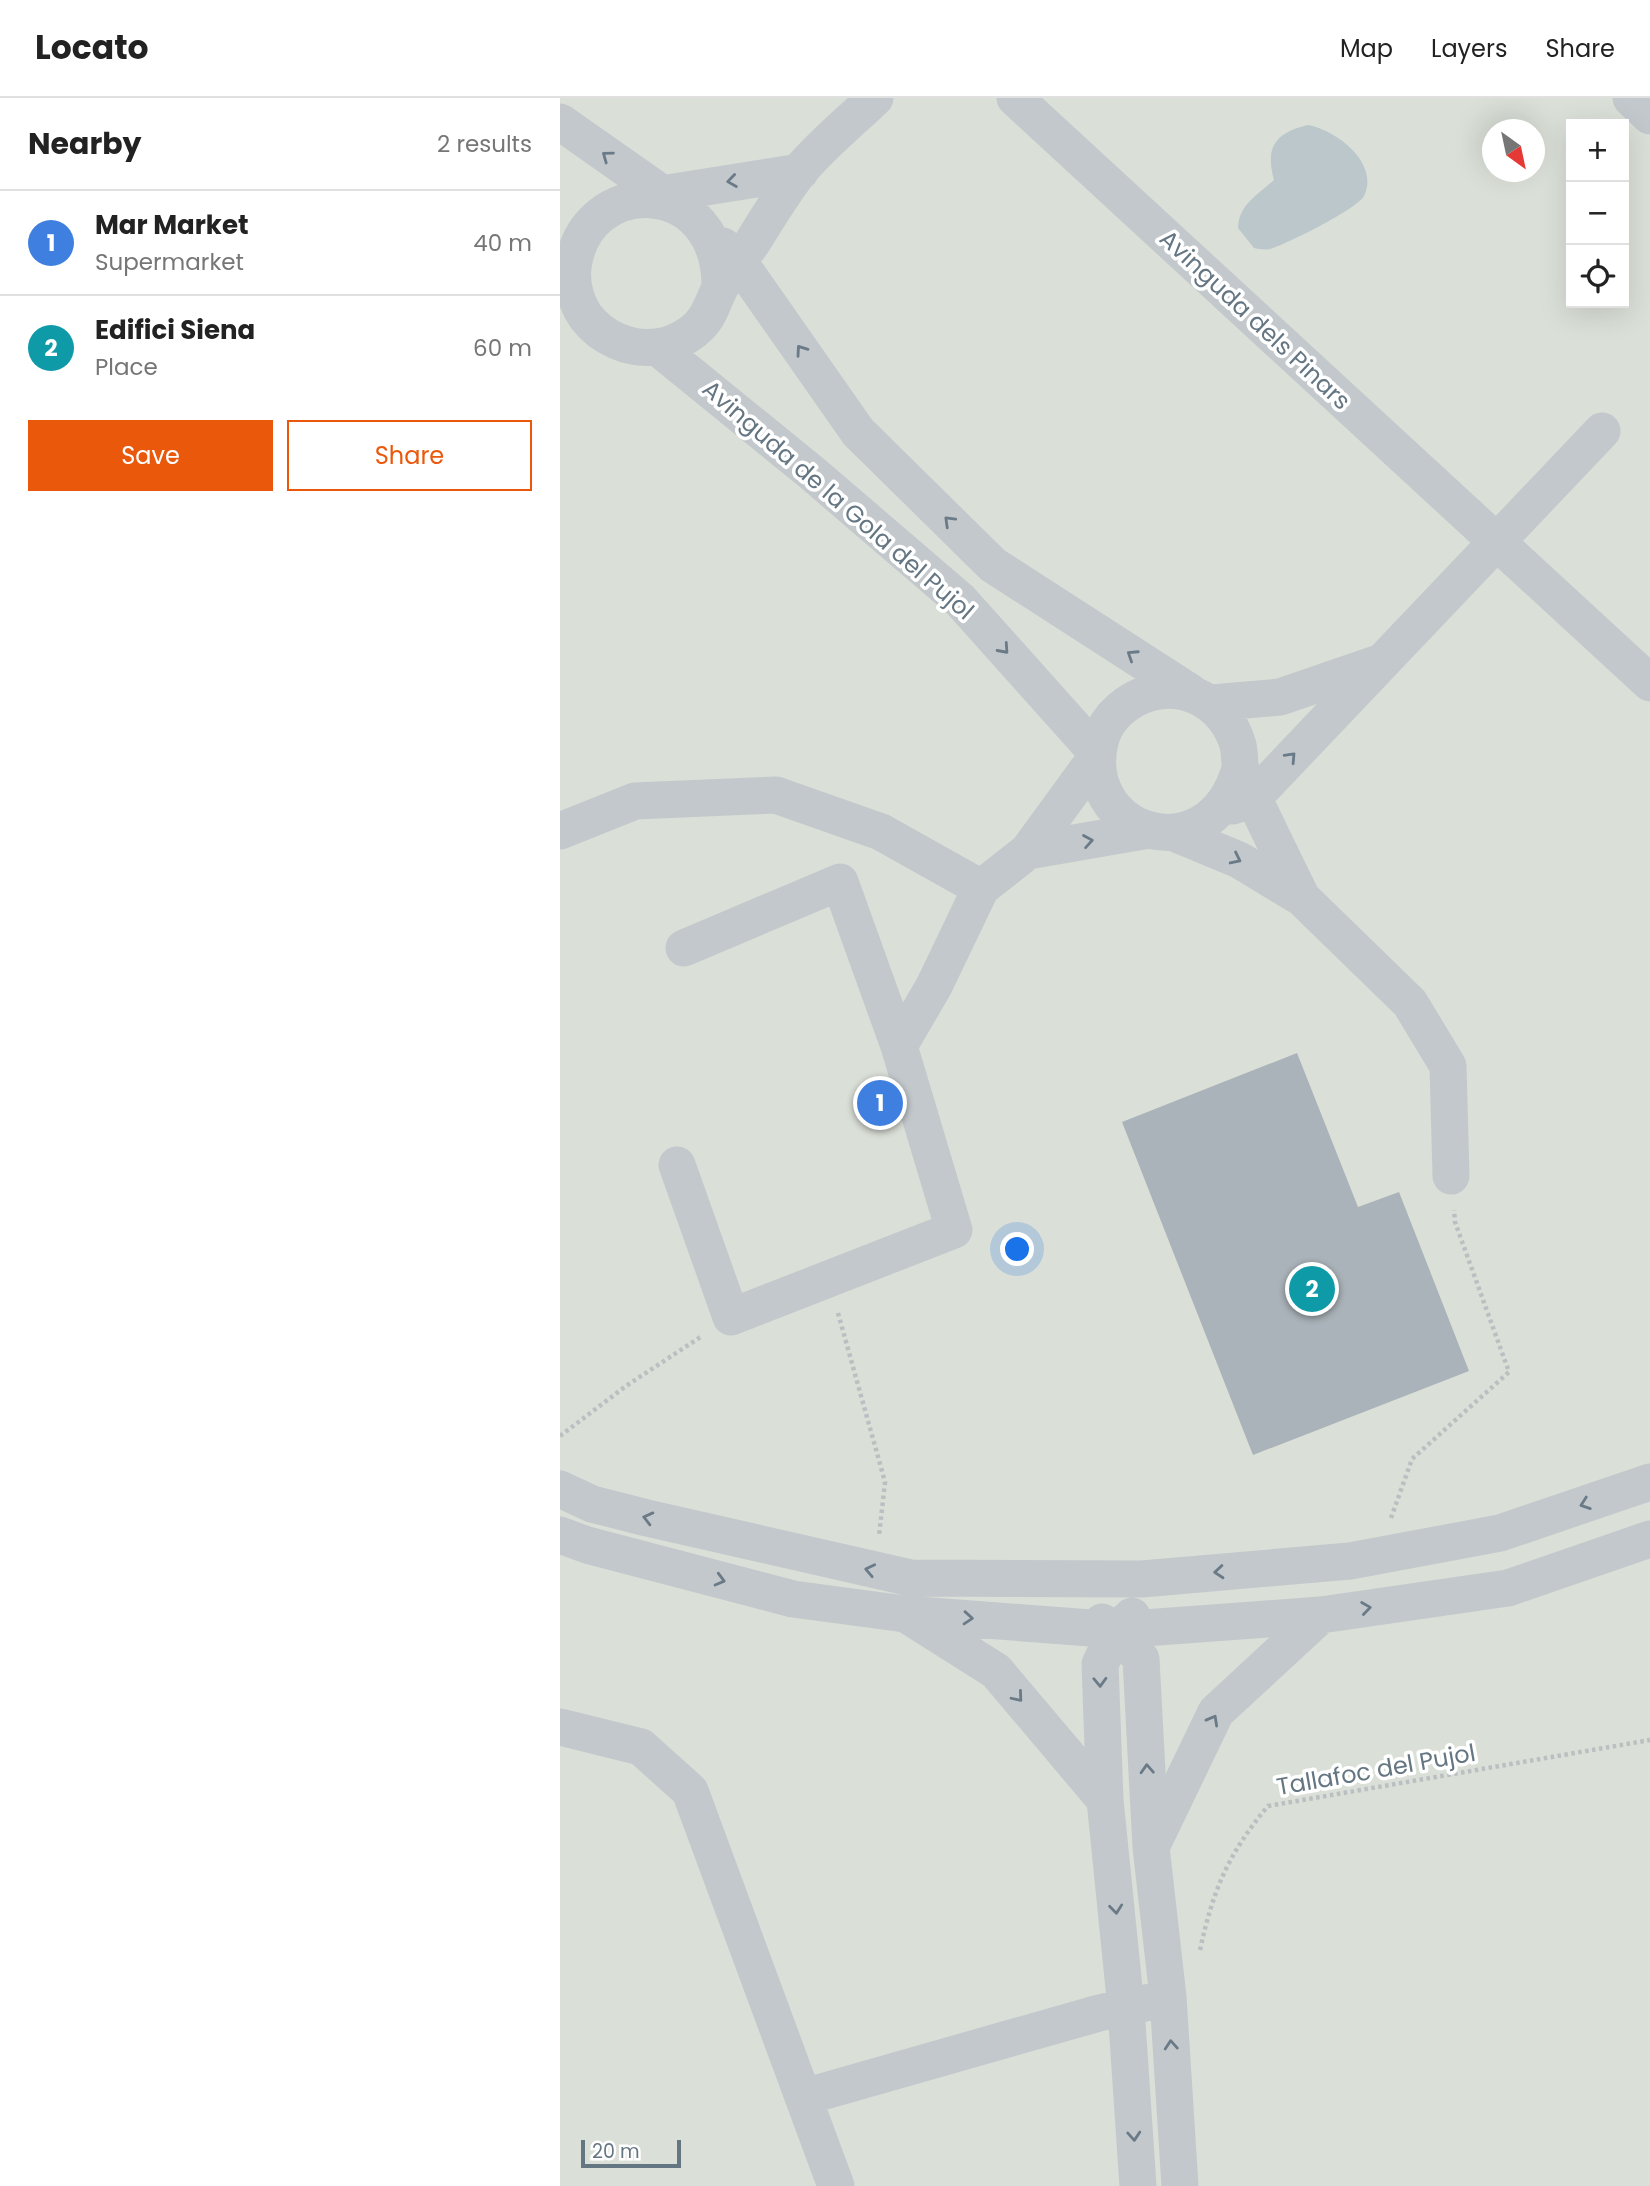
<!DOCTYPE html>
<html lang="en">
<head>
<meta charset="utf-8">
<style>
  :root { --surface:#fff; --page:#f2f2f2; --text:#222; --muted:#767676; --line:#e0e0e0; --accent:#ea580c }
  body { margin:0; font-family:Poppins,sans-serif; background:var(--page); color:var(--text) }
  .controls { position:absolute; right:21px; top:21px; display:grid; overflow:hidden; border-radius:0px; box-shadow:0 7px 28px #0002 }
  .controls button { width:63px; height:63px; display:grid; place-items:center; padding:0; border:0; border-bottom:2px solid var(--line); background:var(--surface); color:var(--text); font:35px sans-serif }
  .compass { position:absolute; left:922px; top:21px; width:63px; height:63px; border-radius:50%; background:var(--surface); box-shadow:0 7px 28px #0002; rotate:147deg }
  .scale { position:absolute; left:21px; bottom:18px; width:100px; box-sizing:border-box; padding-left:7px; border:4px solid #657683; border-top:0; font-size:19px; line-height:24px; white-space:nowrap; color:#657683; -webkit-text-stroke:5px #fff; paint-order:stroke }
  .you { position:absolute; left:458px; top:1152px; width:24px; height:24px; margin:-18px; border:5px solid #fff; border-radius:50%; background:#1a73e8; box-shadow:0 0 0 10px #1a73e833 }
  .badge { display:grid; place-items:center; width:46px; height:46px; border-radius:50%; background:var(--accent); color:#fff; font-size:23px; font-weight:700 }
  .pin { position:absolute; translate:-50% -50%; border:4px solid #fff; box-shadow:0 2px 7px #0006 }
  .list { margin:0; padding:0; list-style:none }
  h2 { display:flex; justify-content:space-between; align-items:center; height:91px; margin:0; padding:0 28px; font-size:30px }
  h2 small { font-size:23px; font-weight:400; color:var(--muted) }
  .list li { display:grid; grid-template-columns:46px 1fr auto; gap:21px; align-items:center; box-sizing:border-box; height:105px; padding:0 28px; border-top:2px solid var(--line) }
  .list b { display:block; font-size:26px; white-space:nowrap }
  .list p { margin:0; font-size:23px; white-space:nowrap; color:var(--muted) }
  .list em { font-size:23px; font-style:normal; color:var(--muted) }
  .actions { display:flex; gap:14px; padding:21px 28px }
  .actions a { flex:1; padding:16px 0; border:2px solid var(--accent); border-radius:0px; text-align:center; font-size:24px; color:var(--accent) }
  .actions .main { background:var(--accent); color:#fff }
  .icon { flex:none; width:38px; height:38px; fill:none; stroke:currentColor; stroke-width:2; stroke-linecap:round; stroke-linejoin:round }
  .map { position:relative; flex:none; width:1090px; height:2088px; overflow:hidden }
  header { display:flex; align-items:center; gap:42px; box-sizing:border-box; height:98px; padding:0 35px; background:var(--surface); border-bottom:2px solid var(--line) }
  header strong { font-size:33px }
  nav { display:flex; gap:38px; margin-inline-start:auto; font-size:24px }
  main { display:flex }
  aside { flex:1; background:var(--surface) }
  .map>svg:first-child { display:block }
  .green { fill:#dadfd7; fill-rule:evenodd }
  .water { fill:#bbc7cb }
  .building { fill:#aab3b9 }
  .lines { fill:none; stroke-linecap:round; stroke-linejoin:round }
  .path { stroke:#bbbfc2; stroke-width:4.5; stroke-dasharray:3.5 3.5; stroke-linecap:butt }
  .street { stroke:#c3c8cc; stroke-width:37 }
  .oneway { stroke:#6a7a87 }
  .labels { text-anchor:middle; stroke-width:7; stroke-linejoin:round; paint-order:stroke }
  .street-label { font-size:24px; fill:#657683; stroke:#fff }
</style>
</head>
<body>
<header>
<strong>Locato</strong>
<nav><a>Map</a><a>Layers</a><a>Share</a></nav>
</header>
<main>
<aside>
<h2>Nearby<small>2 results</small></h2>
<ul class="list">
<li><span class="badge" style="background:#3f7fe0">1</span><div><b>Mar Market</b><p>Supermarket</p></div><em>40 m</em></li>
<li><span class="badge" style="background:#0f9aa8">2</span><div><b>Edifici Siena</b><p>Place</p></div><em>60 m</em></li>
</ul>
<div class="actions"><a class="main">Save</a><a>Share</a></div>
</aside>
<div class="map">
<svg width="1090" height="2088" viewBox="0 0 1090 2088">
  <rect width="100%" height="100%" fill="#fafaf8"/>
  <!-- green -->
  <path class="green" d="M0,0h1090v2088h-1090zM1011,26h53v179h-53zM932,32h42v42h-42z"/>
  <!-- water -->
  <path class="water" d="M748,27c28,5 72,38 56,71 -7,13 -79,49 -94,53 -6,1 -11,0 -16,-1l-16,-20c1,-24 20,-33 36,-48 -9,-33 1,-47 34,-55z"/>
  <!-- building -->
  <path class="building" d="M737,955l61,154 41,-15 70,179 -216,84 -131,-333z"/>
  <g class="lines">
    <!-- path -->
    <path class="path" d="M278,1215l47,169 -6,54
      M0,1338l66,-50 76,-50
      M831,1420l21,-59 97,-87 -54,-150 -1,-12
      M640,1852c13,-60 28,-96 68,-144l382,-66"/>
    <!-- street -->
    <path class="street" d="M455,0l635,585
      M1071,0l19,18
      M0,24l114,80
      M89,98l151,-24
      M163,148l16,16 119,170 135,133 197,127
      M160,189c1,-112 -135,-114 -147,-20 -2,17 3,36 13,50 16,21 43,33 70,30 14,-1 32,-10 42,-20 13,-12 15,-27 23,-41 8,-15 21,-29 31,-43 15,-24 30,-49 47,-71 22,-27 51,-50 76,-74
      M97,249l155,126 148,127 137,153
      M652,605l68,-6 96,-33
      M680,671c-33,110 -165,62 -139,-31 7,-23 28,-39 49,-45 39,-11 75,13 87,49 4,10 1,22 5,31 19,42 40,84 60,125
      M673,708l21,-9 348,-366
      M0,733l75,-30 141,-6 105,37 100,56
      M614,735l65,27 63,38 108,105 38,63 3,110
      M468,753l121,-21
      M124,850l156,-66 59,164
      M117,1067l54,152 223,-87 -55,-184 35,-60 47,-98 47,-37 70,-96
      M0,1391l32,15 55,14 264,60 231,1 208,-18 150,-28 150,-51
      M0,1437l27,10 206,54 112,15 212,16 204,-15 187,-27 142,-49
      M349,1518l87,55 109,129
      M572,1518l-15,14 -17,34 5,136 21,208 12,178
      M542,1524l15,8 24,29 10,188 17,150 12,189
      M0,1629l81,20 49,44 146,395
      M593,1745l63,-131 105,-97
      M244,1999l295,-84 51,-11"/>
  </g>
  <!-- one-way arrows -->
  <defs><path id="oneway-chevron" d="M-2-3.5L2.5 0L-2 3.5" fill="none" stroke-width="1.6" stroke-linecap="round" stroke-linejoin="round" transform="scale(1.75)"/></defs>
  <g class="oneway">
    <use href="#oneway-chevron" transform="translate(47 58) rotate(-144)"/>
    <use href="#oneway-chevron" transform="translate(172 83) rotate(172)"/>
    <use href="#oneway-chevron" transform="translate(241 252) rotate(-125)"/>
    <use href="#oneway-chevron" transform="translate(389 423) rotate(-136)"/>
    <use href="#oneway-chevron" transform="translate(444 551) rotate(48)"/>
    <use href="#oneway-chevron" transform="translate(572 557) rotate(-147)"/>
    <use href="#oneway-chevron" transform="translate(731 659) rotate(-47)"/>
    <use href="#oneway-chevron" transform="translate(528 743) rotate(-10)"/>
    <use href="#oneway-chevron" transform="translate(676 761) rotate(26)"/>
    <use href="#oneway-chevron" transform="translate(1025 1406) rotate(161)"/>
    <use href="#oneway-chevron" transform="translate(88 1420) rotate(-166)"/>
    <use href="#oneway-chevron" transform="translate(310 1472) rotate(-168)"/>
    <use href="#oneway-chevron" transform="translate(659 1474) rotate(175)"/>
    <use href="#oneway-chevron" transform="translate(160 1482) rotate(15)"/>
    <use href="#oneway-chevron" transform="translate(806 1510) rotate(-8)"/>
    <use href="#oneway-chevron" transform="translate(408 1520) rotate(4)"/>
    <use href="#oneway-chevron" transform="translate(540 1584) rotate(88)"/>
    <use href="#oneway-chevron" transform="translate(458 1599) rotate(50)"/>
    <use href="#oneway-chevron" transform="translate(653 1622) rotate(-61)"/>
    <use href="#oneway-chevron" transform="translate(587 1671) rotate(-93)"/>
    <use href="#oneway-chevron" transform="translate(556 1811) rotate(84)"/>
    <use href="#oneway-chevron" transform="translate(611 1947) rotate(-94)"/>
    <use href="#oneway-chevron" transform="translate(574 2038) rotate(86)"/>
  </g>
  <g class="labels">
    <!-- street labels -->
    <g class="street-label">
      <text transform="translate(695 222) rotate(43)" y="8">Avinguda dels Pinars</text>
      <text transform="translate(278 402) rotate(41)" y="8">Avinguda de la Gola del Pujol</text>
      <text transform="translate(816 1672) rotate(-10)" y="8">Tallafoc del Pujol</text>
    </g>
  </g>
</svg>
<div class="controls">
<button>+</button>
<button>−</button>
<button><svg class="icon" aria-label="locate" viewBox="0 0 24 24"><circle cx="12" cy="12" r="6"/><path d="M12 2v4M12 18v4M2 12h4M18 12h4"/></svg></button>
</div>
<svg class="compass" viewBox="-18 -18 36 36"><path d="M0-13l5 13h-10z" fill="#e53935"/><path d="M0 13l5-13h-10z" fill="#767676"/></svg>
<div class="scale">20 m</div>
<div class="you"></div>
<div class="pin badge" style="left:320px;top:1005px;background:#3f7fe0">1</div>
<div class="pin badge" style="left:752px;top:1191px;background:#0f9aa8">2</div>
</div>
</main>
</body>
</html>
